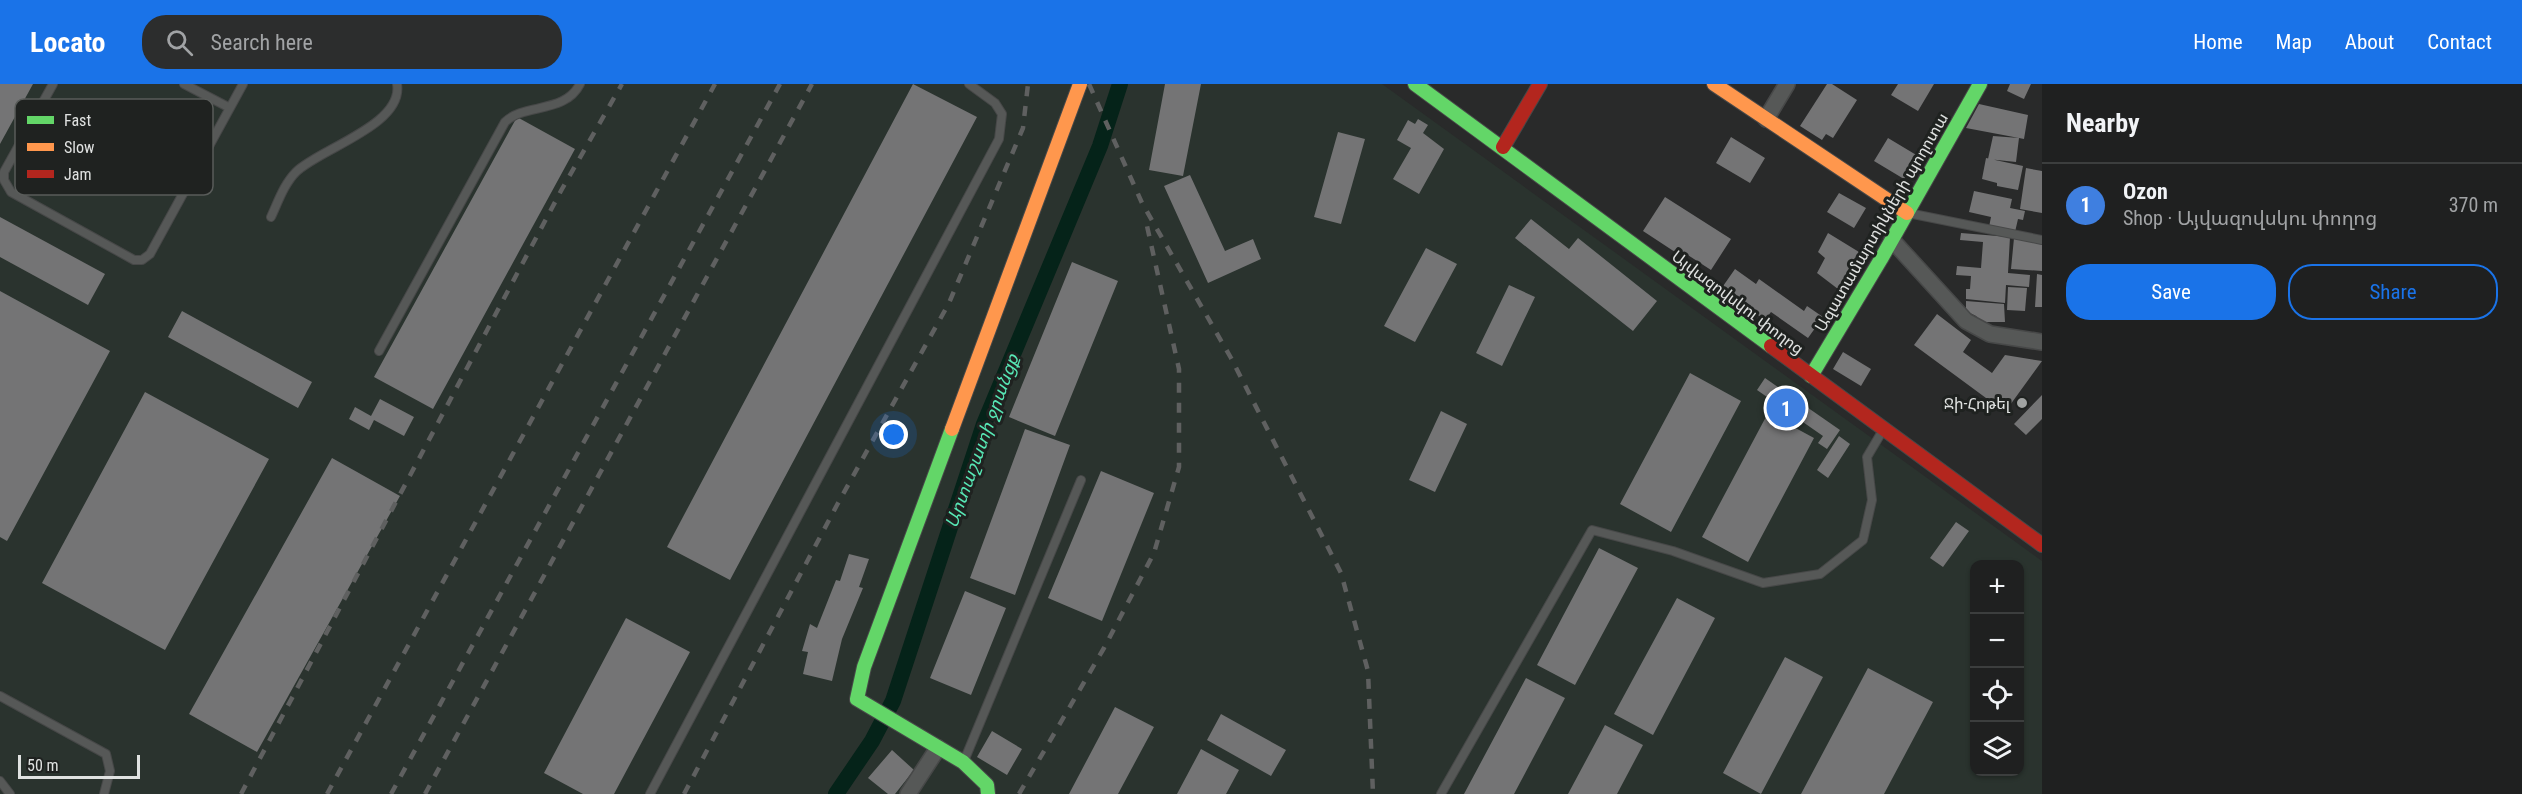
<!DOCTYPE html>
<html lang="en">
<head>
<meta charset="utf-8">
<style>
  :root { --surface:#1f2020; --page:#2c2d2d; --text:#f1f3f6; --muted:#a1a3a5; --line:#3c3e3e; --accent:#1a73e8 }
  body { margin:0; font-family:"Roboto Condensed","Noto Sans Armenian",sans-serif; background:var(--page); color:var(--text) }
  .controls { position:absolute; right:18px; bottom:18px; display:grid; overflow:hidden; border-radius:12px; box-shadow:0 2px 4px #0004 }
  .controls button { width:54px; height:54px; display:grid; place-items:center; padding:0; border:0; border-bottom:2px solid var(--line); background:var(--surface); color:var(--text); font:30px sans-serif }
  .scale { position:absolute; left:18px; bottom:15px; width:122px; box-sizing:border-box; padding-left:6px; border:3px solid #e0e2e1; border-top:0; font-size:16px; line-height:21px; white-space:nowrap; color:#e0e2e1; -webkit-text-stroke:4px #1f2220; paint-order:stroke }
  .you { position:absolute; left:894px; top:351px; width:21px; height:21px; margin:-15px; border:4px solid #fff; border-radius:50%; background:#1a73e8; box-shadow:0 0 0 9px #1a73e833 }
  .badge { display:grid; place-items:center; width:39px; height:39px; border-radius:50%; background:var(--accent); color:#fff; font-size:20px; font-weight:700 }
  .pin { position:absolute; translate:-50% -50%; border:3px solid #fff; box-shadow:0 2px 6px #0006 }
  .list { margin:0; padding:0; list-style:none }
  h2 { display:flex; justify-content:space-between; align-items:center; height:78px; margin:0; padding:0 24px; font-size:26px }
  h2 small { font-size:20px; font-weight:400; color:var(--muted) }
  .list li { display:grid; grid-template-columns:39px 1fr auto; gap:18px; align-items:center; box-sizing:border-box; height:84px; padding:0 24px; border-top:2px solid var(--line) }
  .list b { display:block; font-size:22px; white-space:nowrap }
  .list p { margin:0; font-size:20px; white-space:nowrap; color:var(--muted) }
  .list em { font-size:20px; font-style:normal; color:var(--muted) }
  .actions { display:flex; gap:12px; padding:18px 24px }
  .actions a { flex:1; padding:14px 0; border:2px solid var(--accent); border-radius:24px; text-align:center; font-size:21px; color:var(--accent) }
  .actions .main { background:var(--accent); color:#fff }
  .icon { flex:none; width:33px; height:33px; fill:none; stroke:currentColor; stroke-width:2; stroke-linecap:round; stroke-linejoin:round }
  .map { position:relative; flex:none; width:2042px; height:710px; overflow:hidden }
  header { display:flex; align-items:center; gap:36px; box-sizing:border-box; height:84px; padding:0 30px; background:var(--accent); color:#fff }
  header strong { font-size:28px }
  nav { display:flex; gap:33px; margin-inline-start:auto; font-size:21px }
  .search { width:420px; height:54px; background:var(--page); display:flex; align-items:center; gap:15px; box-sizing:border-box; padding:0 21px; border-radius:24px; color:var(--muted); font-size:22px }
  main { display:flex }
  aside { flex:1; background:var(--surface) }
  .map>svg:first-child { display:block }
  .built { fill:#2a332e; fill-rule:evenodd }
  .lines { fill:none; stroke-linecap:round; stroke-linejoin:round }
  .canal { stroke:#052319; stroke-width:16 }
  .building { fill:#747475 }
  .lane-casing { stroke:#474848; stroke-width:10 }
  .street-casing { stroke:#474848; stroke-width:18 }
  .fast-casing { stroke:#474848; stroke-width:16 }
  .slow-casing { stroke:#474848; stroke-width:16 }
  .jam-casing { stroke:#474848; stroke-width:16 }
  .lane { stroke:#565857; stroke-width:8 }
  .street { stroke:#565857; stroke-width:15 }
  .fast { stroke:#63d668; stroke-width:14 }
  .slow { stroke:#ff974d; stroke-width:14 }
  .jam { stroke:#b3261e; stroke-width:14 }
  .rail { stroke:#5f6060; stroke-width:4.5; stroke-dasharray:10 10; stroke-linecap:butt }
  .poi-dot { fill:#a0a2a1; stroke:#1f2220; stroke-width:2 }
  .labels { text-anchor:middle; stroke-width:6; stroke-linejoin:round; paint-order:stroke }
  .street-label { font-size:16px; fill:#e0e2e1; stroke:#1f2220 }
  .poi-label { font-size:16px; fill:#e0e2e1; stroke:#1f2220; text-anchor:end }
  .water-label { font-size:18px; font-style:italic; fill:#57e7b5; stroke:#1f2220 }
  .key { fill:#1f2220; stroke:#595c5a; stroke-width:1.5 }
  .key-label { font-size:16px; fill:#e0e2e1 }
</style>
</head>
<body>
<header>
<strong>Locato</strong>
<div class="search"><svg class="icon" aria-label="search" viewBox="0 0 24 24"><circle cx="10" cy="10" r="6"/><path d="M15 15l6 6"/></svg>Search here</div>
<nav><a>Home</a><a>Map</a><a>About</a><a>Contact</a></nav>
</header>
<main>
<div class="map">
<svg width="2042" height="710" viewBox="0 0 2042 710">
  <rect width="100%" height="100%" fill="#292a2a"/>
  <!-- built -->
  <path class="built" d="M0,0h1382l660,477v233h-2042zM1974,481h46v207h-46z"/>
  <g class="lines">
    <!-- canal -->
    <path class="canal" d="M836,710l36,-53 21,-40 91,-277 116,-278 20,-62"/>
  </g>
  <!-- building -->
  <path class="building" d="M0,0h33l-33,60z
    M913,0l64,33 -247,463 -63,-33z
    M1165,0h36l-18,92 -34,-6z
    M1827,0h5l25,16 -24,38 -7,-4 -4,6 -22,-14z
    M1898,0h36l-16,27 -27,-16z
    M2010,0h21l-7,15 -17,-8z
    M1979,20l49,11 -4,24 -5,-1 -3,24 -28,-3 5,-23 26,2 -53,-10z
    M517,33l58,32 -142,260 -59,-32z
    M1418,35l10,6 -5,8 21,16 -25,45 -26,-15 18,-31 -14,-8 11,-20 7,4z
    M1338,48l27,7 -24,85 -27,-7z
    M1731,53l34,21 -15,25 -34,-20z
    M1888,54l30,18 -14,23 -30,-18z
    M1986,74l37,8 -5,24 -21,-4v-3l-15,-4z
    M2026,84l16,3v42l-22,-4z
    M1190,91l35,76 28,-12 8,20 -53,24 -44,-97z
    M1974,107l38,8 -2,9 15,3 -2,9 -5,-1 -3,13 -26,-5 2,-10 -22,-5z
    M1839,109l27,15 -12,20 -27,-16z
    M1665,113l66,42 -20,31 -34,-22 -2,4 -32,-21z
    M0,133l105,57 -17,31 -88,-48z
    M1531,135l38,30 9,-11 79,63 -24,30 -118,-93z
    M1828,149l31,19 -21,37 -21,-16 8,-15 -7,-6z
    M1961,149l49,4 -2,36 22,2 -1,12 -23,-2 -1,18 -39,-4v-10h4l1,-13 -15,-1 1,-9 24,2 2,-26 -23,-2z
    M2014,154l28,5v28l-31,-2z
    M1426,164l31,16 -42,78 -31,-16z
    M1072,178l46,19 -63,155 -46,-19z
    M1735,185l21,15 3,-5 45,32 3,-5 16,11 -15,21 -37,-26 -6,8 -44,-31z
    M2037,190l5,1v32h-7z
    M1509,201l26,12 -33,69 -26,-13z
    M2008,203l19,1 -2,23 -18,-1z
    M0,207l110,60 -103,190 -7,-4z
    M1966,217l38,3 1,18h-24l-5,-6 -10,-5z
    M182,227l130,71 -14,26 -130,-71z
    M1937,230l34,26 -8,12 29,21 13,-18 37,6 -37,51 -91,-67z
    M1843,268l28,17 -10,17 -28,-17z
    M1690,289l51,28 -70,131 -51,-28z
    M1765,294l75,52 -13,19 -9,-6 5,-7 -66,-46z
    M145,308l124,67 -104,191 -123,-67z
    M2042,311v24l-16,16 -12,-11z
    M380,315l34,18 -10,19 -30,-16 -5,10 -20,-11 6,-12 16,9z
    M1441,327l26,13 -32,68 -26,-12z
    M1768,329l46,25 -66,124 -46,-25z
    M1025,345l45,16 -55,150 -45,-17z
    M1839,352l11,8 -22,34 -11,-8z
    M332,374l68,38 -143,256 -68,-38z
    M1101,387l53,22 -52,128 -54,-23z
    M1956,438l13,9 -26,36 -13,-9z
    M1599,464l39,20 -63,117 -38,-20z
    M849,470l20,5 -10,28 4,1 -21,51 -10,42 -29,-7 5,-22 -6,-1 8,-27 7,4 19,-48 4,1z
    M965,507l41,17 -35,87 -41,-17z
    M1677,514l38,20 -62,117 -39,-21z
    M626,534l64,34 -76,142h-31l-39,-21z
    M1785,573l38,20 -62,117 -38,-21z
    M1868,584l65,34 -49,92h-83z
    M1526,594l39,20 -51,96h-50z
    M1115,623l39,20 -36,67h-49z
    M1221,630l65,36 -15,26 -64,-36z
    M1605,641l38,20 -26,49h-49z
    M992,647l30,18 -15,26 -30,-18z
    M1201,665l38,21 -13,24h-49z
    M892,666l22,20 -19,24h-7l-20,-16z"/>
  <g class="lines">
    <defs>
      <path id="lane" d="M53,0l-49,88v8l7,12 123,68h8l8,-6 93,-170
        M184,0l46,24
        M1908,129l134,27
        M271,133c7,-15 13,-33 25,-45 23,-23 108,-47 101,-88
        M379,267l126,-229c19,-19 60,-8 75,-38
        M0,612l106,58 4,17 -6,23
        M964,677l117,-281
        M0,697l10,13
        M650,710l349,-655 3,-25 -7,-11 -26,-19
        M1441,710l151,-264 81,21 90,32 57,-9 43,-34 9,-40 -5,-43 16,-27"/>
      <path id="street" d="M1766,35l21,-35
        M1892,156l74,81 24,13 52,8
        M908,710l30,-46"/>
      <path id="fast" d="M1415,0l356,262
        M1811,292l70,-117 99,-175
        M952,345l-88,238 -7,32 106,63 24,23 1,9"/>
      <path id="slow" d="M1714,0l193,129
        M952,345l128,-345"/>
      <path id="jam" d="M1503,63l37,-63
        M1771,262l271,199"/>
    </defs>
    <!-- lane casing -->
    <use href="#lane" class="lane-casing"/>
    <!-- street casing -->
    <use href="#street" class="street-casing"/>
    <!-- fast casing -->
    <use href="#fast" class="fast-casing"/>
    <!-- slow casing -->
    <use href="#slow" class="slow-casing"/>
    <!-- jam casing -->
    <use href="#jam" class="jam-casing"/>
    <!-- lane -->
    <use href="#lane" class="lane"/>
    <!-- street -->
    <use href="#street" class="street"/>
    <!-- fast -->
    <use href="#fast" class="fast"/>
    <!-- slow -->
    <use href="#slow" class="slow"/>
    <!-- jam -->
    <use href="#jam" class="jam"/>
    <!-- rail -->
    <path class="rail" d="M1089,0l53,119 89,155 110,215 27,98 5,123
      M241,710l321,-605 60,-105
      M327,710l388,-710
      M391,710l389,-710
      M425,710l387,-710
      M684,710l153,-289 112,-202 74,-175 5,-44
      M1019,710l85,-146 50,-95 25,-86v-98l-34,-152"/>
  </g>
  <!-- markers -->
  <circle class="poi-dot" cx="2022" cy="319" r="6"/>
  <g class="labels">
    <!-- street labels -->
    <g class="street-label">
      <text transform="translate(1881 138) rotate(-60)" y="6">Ազատամարտիկների պողոտա</text>
      <text transform="translate(1738 218) rotate(37)" y="6">Այվազովսկու փողոց</text>
    </g>
    <!-- poi labels -->
    <g class="poi-label">
      <text x="2010" y="325">Ջի-Հոթել</text>
    </g>
    <!-- water labels -->
    <g class="water-label">
      <text transform="translate(982 357) rotate(-70)" y="6">Արտաշատի ջրանցք</text>
    </g>
  </g>
  <!-- legend -->
  <rect x="15" y="15" width="198" height="96" rx="9" class="key"/>
  <rect x="27" y="32" width="27" height="8" fill="#63d668"/>
  <rect x="27" y="59" width="27" height="8" fill="#ff974d"/>
  <rect x="27" y="86" width="27" height="8" fill="#b3261e"/>
  <g class="key-label">
    <text x="64" y="42">Fast</text>
    <text x="64" y="69">Slow</text>
    <text x="64" y="96">Jam</text>
  </g>
</svg>
<div class="controls">
<button>+</button>
<button>−</button>
<button><svg class="icon" aria-label="locate" viewBox="0 0 24 24"><circle cx="12" cy="12" r="6"/><path d="M12 2v4M12 18v4M2 12h4M18 12h4"/></svg></button>
<button><svg class="icon" aria-label="layers" viewBox="0 0 24 24"><path d="M12 4l9 5-9 5-9-5zM3 14l9 5 9-5"/></svg></button>
</div>
<div class="scale">50 m</div>
<div class="you"></div>
<div class="pin badge" style="left:1786px;top:324px;background:#3f7fe0">1</div>
</div>
<aside>
<h2>Nearby<small></small></h2>
<ul class="list">
<li><span class="badge" style="background:#3f7fe0">1</span><div><b>Ozon</b><p>Shop · Այվազովսկու փողոց</p></div><em>370 m</em></li>
</ul>
<div class="actions"><a class="main">Save</a><a>Share</a></div>
</aside>
</main>
</body>
</html>
